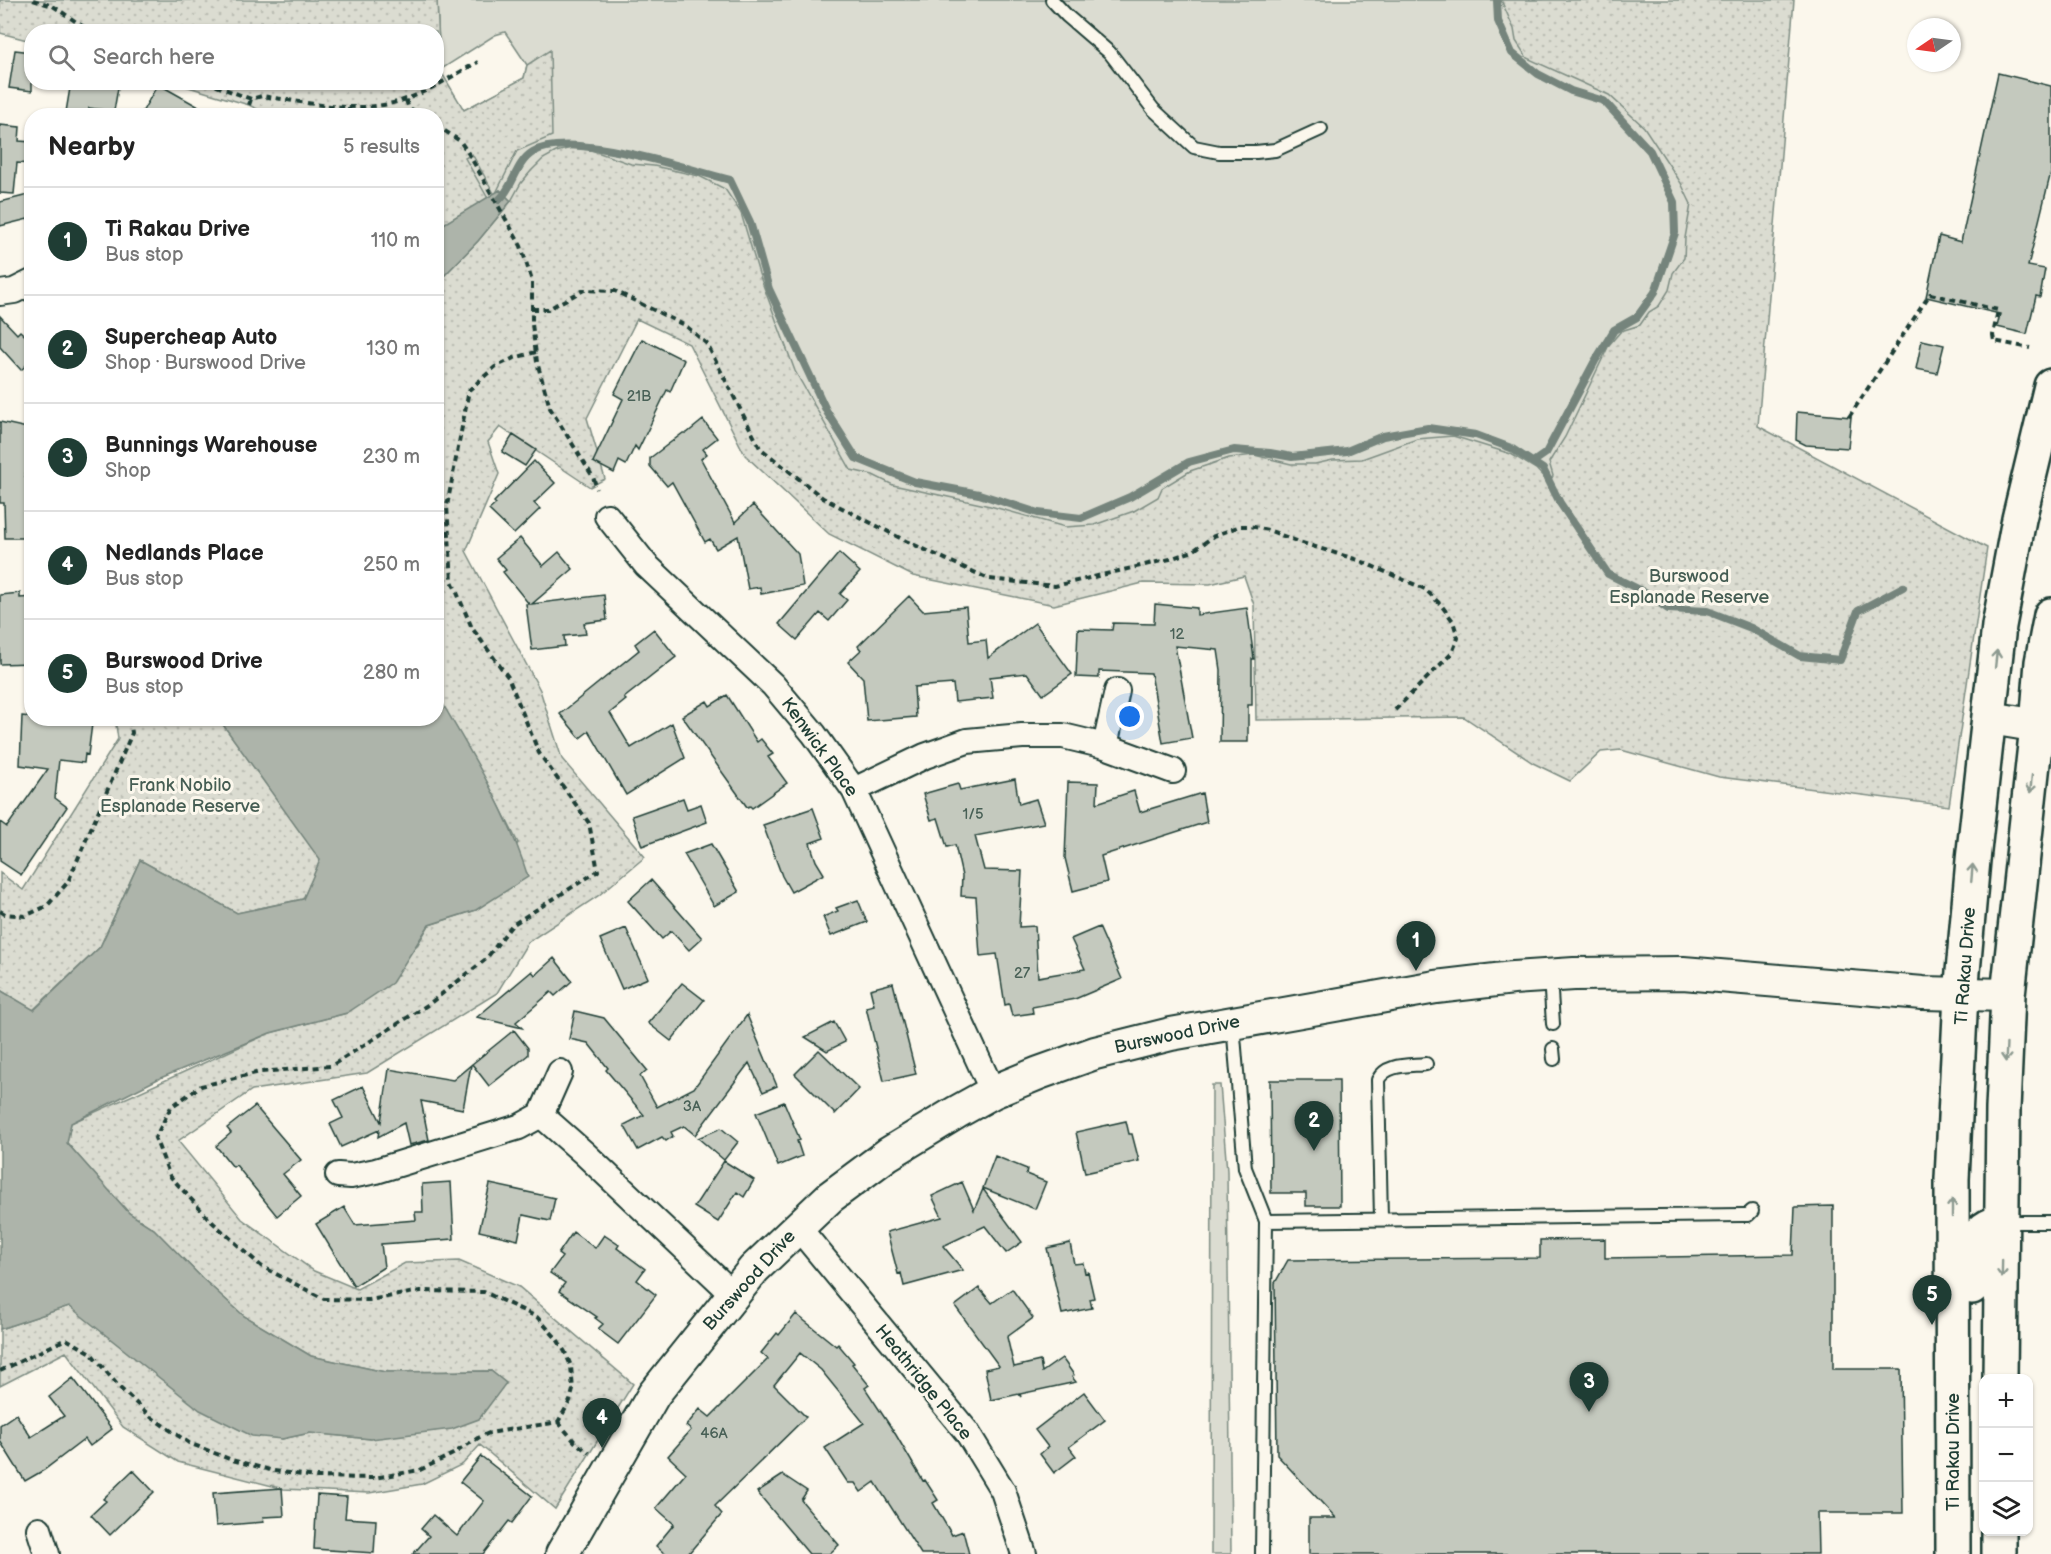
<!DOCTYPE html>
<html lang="en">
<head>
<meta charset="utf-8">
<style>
  :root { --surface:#fff; --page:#f2f2f2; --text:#222; --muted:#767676; --line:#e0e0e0; --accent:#1f3d34 }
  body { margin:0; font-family:"Balsamiq Sans",sans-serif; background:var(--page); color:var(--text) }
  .controls { position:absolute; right:18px; bottom:18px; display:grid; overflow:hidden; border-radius:12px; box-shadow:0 2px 4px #0004 }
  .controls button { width:54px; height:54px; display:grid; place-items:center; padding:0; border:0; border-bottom:2px solid var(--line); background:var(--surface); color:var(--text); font:30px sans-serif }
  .compass { position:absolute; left:1907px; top:18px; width:54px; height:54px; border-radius:50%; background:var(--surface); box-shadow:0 2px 4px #0004; rotate:257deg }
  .you { position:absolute; left:1130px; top:717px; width:21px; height:21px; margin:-15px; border:4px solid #fff; border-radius:50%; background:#1a73e8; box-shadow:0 0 0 9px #1a73e833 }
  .badge { display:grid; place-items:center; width:39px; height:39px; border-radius:50%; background:var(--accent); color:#fff; font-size:20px; font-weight:700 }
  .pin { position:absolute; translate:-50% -50px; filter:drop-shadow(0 2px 3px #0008) }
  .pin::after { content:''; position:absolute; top:32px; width:21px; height:18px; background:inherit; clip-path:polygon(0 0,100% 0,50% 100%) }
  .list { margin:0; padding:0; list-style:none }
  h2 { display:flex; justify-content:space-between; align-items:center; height:78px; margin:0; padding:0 24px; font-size:26px }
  h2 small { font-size:20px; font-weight:400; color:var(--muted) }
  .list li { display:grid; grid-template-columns:39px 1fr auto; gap:18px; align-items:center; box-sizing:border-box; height:108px; padding:0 24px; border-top:2px solid var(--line) }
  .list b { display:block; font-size:22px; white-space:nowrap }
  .list p { margin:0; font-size:20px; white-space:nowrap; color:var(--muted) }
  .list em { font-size:20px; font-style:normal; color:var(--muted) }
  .icon { flex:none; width:33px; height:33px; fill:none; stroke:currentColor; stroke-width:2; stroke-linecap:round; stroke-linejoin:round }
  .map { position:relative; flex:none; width:2051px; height:1554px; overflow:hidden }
  .search { position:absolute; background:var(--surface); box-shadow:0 2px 4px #0004; left:24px; top:24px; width:420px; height:66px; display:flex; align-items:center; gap:15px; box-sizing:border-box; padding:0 21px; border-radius:24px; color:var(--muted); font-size:22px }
  .panel { position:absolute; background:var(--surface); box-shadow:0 2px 4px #0004; left:24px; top:108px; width:420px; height:618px; border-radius:24px }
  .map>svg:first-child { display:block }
  .grass { fill:#dbdcd1; stroke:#7d8c82; stroke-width:1.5 }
  .park { fill:url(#park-dots); stroke:#7d8c82; stroke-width:1.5 }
  .water { fill:#adb4aa; stroke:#74847b; stroke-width:1.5 }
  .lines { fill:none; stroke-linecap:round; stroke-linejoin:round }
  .stream { stroke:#74847b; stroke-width:8 }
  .building { fill:#c4c9be; stroke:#1f3d34; stroke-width:1.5 }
  .service-casing { stroke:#1f3d34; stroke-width:16 }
  .minor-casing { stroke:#1f3d34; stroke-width:28 }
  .tertiary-casing { stroke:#1f3d34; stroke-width:36 }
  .primary-casing { stroke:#1f3d34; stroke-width:38 }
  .path { stroke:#1f3d34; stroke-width:4; stroke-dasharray:6 4.5; stroke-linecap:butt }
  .service { stroke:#fbf7ec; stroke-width:12 }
  .minor { stroke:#fbf7ec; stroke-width:24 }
  .tertiary { stroke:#fbf7ec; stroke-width:32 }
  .primary { stroke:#fbf7ec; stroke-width:33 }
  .oneway { stroke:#8d9a90 }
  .labels { text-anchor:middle; stroke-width:6; stroke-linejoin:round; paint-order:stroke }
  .number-label { font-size:15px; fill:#486056 }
  .park-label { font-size:18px; fill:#455d53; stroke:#fbf7ec }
  .street-label { font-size:18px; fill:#1f3d34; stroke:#fbf7ec }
</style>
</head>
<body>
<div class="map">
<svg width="2051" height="1554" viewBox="0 0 2051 1554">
  <defs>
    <pattern id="park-dots" width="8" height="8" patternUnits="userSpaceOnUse" patternTransform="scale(1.5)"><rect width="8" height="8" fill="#dbdcd1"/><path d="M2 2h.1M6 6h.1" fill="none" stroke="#bcbeb4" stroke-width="1.8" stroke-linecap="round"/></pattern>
  </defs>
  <rect width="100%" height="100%" fill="#fbf7ec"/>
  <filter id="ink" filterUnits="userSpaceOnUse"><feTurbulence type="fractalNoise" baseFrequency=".0167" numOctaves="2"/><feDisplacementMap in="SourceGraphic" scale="12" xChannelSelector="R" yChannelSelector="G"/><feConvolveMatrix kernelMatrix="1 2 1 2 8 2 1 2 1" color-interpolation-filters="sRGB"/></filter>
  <g filter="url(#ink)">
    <!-- grass -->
    <path class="grass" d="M437,0h1106l199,103 -114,413 -281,-7 -433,29 -195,-184 -208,-153 -11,-11 -35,22 -1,-102 60,-32 3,-13 -22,-33 -10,3 -55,35z
      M1212,1085h8l7,86 4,383h-20z"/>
    <!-- park -->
    <path class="park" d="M0,0h437l3,70 24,40 60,-32 3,-13 23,-15 2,86 -35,15 -22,44 -23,-41 -7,4 25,44 -25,10 -28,16 -1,-112 -167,-1 -20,-10 -74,-22 261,-1v-50h-404l-1,9 -31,-8z
      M1501,0h293l-36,426 229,122 -38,258 -230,-29 -98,-27 -20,2 -31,29 -37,-18 -69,-46 -208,3 -2,-115 -10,-29 -34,8 -67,-1 -89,22 -141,-29 -84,-42 -84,-79 -56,-111 -52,-25 -50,99 18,61 -15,8 -90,-60 -12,15 11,32 -33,77 74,139 22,69 83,98 -47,39 -70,46 -31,51 -130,80 -115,17 -74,51 64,78 72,52 43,18 48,-26 54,-2 60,26 114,97 -78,125 -75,-64 -17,19 -41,20 -53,9 -85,-4 -106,-27 -55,-35 -57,-75 -66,34v-57l69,-23 213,133 28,-6 61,6 135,-55 -15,-13 -106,1 -74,-16 -67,-40 -41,-37 -49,-50 -25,-16 -62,-70 4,-20 199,-90 77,-20 71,-69 11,-19 47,-15 42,-67 -24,-48 -57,-101 -1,-408 5,-7 37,-38 33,-40 10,-18 10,-12 12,-12 13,-7 15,-4 20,2 40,14 23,2 45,10 26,13 16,24 18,61 36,97 56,99 22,5 20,10 97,21 75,21 29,-2 40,-14 24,-14 4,-9 28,-17 39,-13 25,-3 37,9h24l18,-4 29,-1 55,-20 36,-3 58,18 25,15 13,14 4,-7 -4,-14 16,-25 44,-92 12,-14 19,-6 9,-13 10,-6 10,-16 4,-17 11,-15 1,-20 6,-34 -10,-21 -37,-56 -35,-32 -82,-37 -11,-17 -2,-12z
      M115,718l104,1 102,141 -18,39 -66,14 -97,-53 -40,87 -67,63 -33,-20v-117l23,17 95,-151z"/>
    <!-- water -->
    <path class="water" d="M500,190l11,11 -33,40 -37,38 -4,7v-58z
      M437,694c34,59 71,117 91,183l-52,33 -47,15 -37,58 -45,30 -77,20 -112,46 -87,44 -4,20 62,70 25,16 49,50 41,37 67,40 74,16 106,-1 15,12 -27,36 -27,10 -81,10 -61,-6 -28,6 -30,-3 -52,-26 -131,-104 -69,23v-339l34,20 66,-63 40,-87 97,53 66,-14 17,-39 -101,-141 217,-1z"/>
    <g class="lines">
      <!-- stream -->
      <path class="stream" d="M1497,0l1,21 14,32 26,21 33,17 33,10 46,50 24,51 1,31 -20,59 -18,25 -23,13 -19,31 -49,92 -13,9
        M499,200c15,-13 16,-37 34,-48 37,-22 154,17 197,28l20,42 19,67 58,123 29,46 59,24 64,12 59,19 43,5 49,-21 59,-35 45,-12 36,3 22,4 55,-6 36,-15 45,-8 48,7 35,13 32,21 17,34 48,71 34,17 26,18 39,2 44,17 49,28 40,4 18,-49 45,-24"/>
    </g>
    <!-- building -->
    <path class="building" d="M15,50l17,2v39l-23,-3z
      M1998,73l53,13v86l-23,94 17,3 -5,28 -4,-1 -9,38 -30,-7 3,-13 -74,-17 13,-61 22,6z
      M71,82h48l-5,29 -25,-3 -1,8 -22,-4z
      M158,84l57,32h-75z
      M0,125l20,2 -1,14 13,1v22l-15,-1 -3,31 -14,-1z
      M32,194v24l-32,8v-24z
      M0,316l17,18 3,-3 12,11v18l-11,10 -21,-23z
      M642,339l42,21 -14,32 -3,-2 -29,60 -3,-4 -9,19 -7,-4 -5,12 -21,-11 30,-63 -9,-5z
      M1922,340l22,5 -7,28 -21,-4z
      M1797,412l54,5 -3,31 -42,-3 -10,-5z
      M703,420l14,18 -14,11 4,5 -6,5 35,65v-3l17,-16 45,49 5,32 -42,8 -1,-7 -12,2 -10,-53 -22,13 -6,-10 -5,3 -33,-60 -5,4 -17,-20v-8l33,-25h4z
      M0,422l32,7v12l-7,35h7v62h-27l-1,-35h-4z
      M513,435l23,15 -11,16 -23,-14z
      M534,461l21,22 -21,20 6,6 -26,25 -25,-24 7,-6 -2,-2z
      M520,538l23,28 16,-14 14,17 -41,35 72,-9 3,25 -23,3 2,11 -22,2 1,10 -33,4 -6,-46h3l-26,-32 3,-2 -10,-12z
      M839,553l21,19 -20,22 7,6 -18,21 -9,-8 -23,27 -18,-16z
      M20,593v5l12,-1v66l-32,1v-69z
      M909,596l14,15 43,-4 3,35 17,-2 2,18 47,-35 37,51 -29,21 -16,-22 -37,4 3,21 -38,4 -2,-18 -39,3 2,30 -49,4 -4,-43 -15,-16 13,-12 -3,-4z
      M1155,604l42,4v7l50,-7 7,51h-2v46h-4v37h-28l1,-72 -3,-20 -43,-4 17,92 -29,5 -12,-70 -52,-2v7l-23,-1 2,-48 34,1 1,-7 41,1z
      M654,629l22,28 -52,41 2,2 -16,13 21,35 41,-25 13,35 -59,37 -37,-64 -9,7 -20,-24 79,-64 -4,-6z
      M727,695l30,47 4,-3 12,15 -5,3 19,26 -35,25 -2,-2 -3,1 -65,-91 25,-15 3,5z
      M22,716l70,8 -4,31 -3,-1 -1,9 -25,-3 -4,38 12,9 -46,68 -21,-14v-39l7,5 41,-58 -28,-4z
      M1015,779l4,25 17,-5 8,24 -69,13 9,34 38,1 -3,56 16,-1 3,51 47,-8 -14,-30 28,-12 23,52 -47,20 -43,8 1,6 -21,3 -3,-12 -4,1 -8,-51 -17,2 -4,-59 -15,-1 1,-20 -7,-31 -8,2 -9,-29 -7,2 -8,-26 35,-10 2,6z
      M1068,782l30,1 -1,20 37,-12 6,21 62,-19 5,29 -106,34 6,26 -34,9 -8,-33z
      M683,798l4,11 14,-5 6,18 -65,24 -10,-30z
      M813,808l11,30 -14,5 6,18 8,13 -33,18 -9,-16 -19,-51z
      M711,844l28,48 -25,14 -30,-52z
      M651,880l51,58 -13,12 -18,-19 -9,8 -34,-38z
      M858,900l9,22 -36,14 -8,-19 15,-6 -2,-3z
      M626,928l22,50 -26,11 -22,-50z
      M554,958l18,23 -17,15 -4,-4 -35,30 6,6 -45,-11 55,-46 3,4z
      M682,983l22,17 -33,41 -23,-18z
      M893,983l23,91 -32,7 -18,-74 8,-2 -4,-16z
      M575,1011l29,7 43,52 -7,6 17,31 37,-19 53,-73 30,71 -14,6 -14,-29 -54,72 -11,-9 -13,6 2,4 -7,5 -4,-4 -24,13 -14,-25 20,-10 -38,-45 2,-2 -20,-25 -19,-4z
      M834,1022l11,20 -18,9 -22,-14z
      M514,1030l14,18v7l-39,31 -17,-22z
      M819,1050l40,39 -24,25 -40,-40z
      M471,1065l-8,44 -42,-8 8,39 -20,5 -5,-22 -26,14 1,-7 -38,17 -11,-23 13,-6 -9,-18 29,-14 18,36 8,-53 64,11z
      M1270,1080h69l1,126h-34v-13h-35z
      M784,1102l16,38 -3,1 5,15 -24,10 -22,-53z
      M255,1106l46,54 -18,14 18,22 -24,20 -41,-51 -3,2 -17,-21 15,-13 -4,-5z
      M1126,1121l3,13h3l7,27 -54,12 -9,-41z
      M721,1128l17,14 -14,18 -26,-22z
      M995,1156l32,13 -1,5 20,8 -11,27 -52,-21z
      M724,1161l30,19 -10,17 -7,-5 -19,30 -24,-15z
      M451,1182l3,57 -73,5 3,23 -30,19 -38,-62 28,-17 11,18 61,-5 -1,-8h8l-1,-28z
      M962,1182l12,28 9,-21 39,53 -16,11 -21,-27 -42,20 20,24 -59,16 -3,-13 -3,1 -11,-42 55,-15 -10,-21z
      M490,1184l65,14 -5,23 -27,-6 -5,25 -39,-9z
      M1833,1206v163h68l2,144h-86l1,41h-509v-36h27l-59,-63 -2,-172 13,-23 252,-2v-18l65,-1v19l188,-3 2,-48z
      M573,1232l22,16 9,-13 15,10 -2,3 28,21 -8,11 19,15 -38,49 -20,-15 5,-5 -8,-6 2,-1 -38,-26 6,-8 -15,-10 12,-16 -4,-3z
      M1070,1243l4,21 9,-1 2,10 3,-1 6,26 -4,1 2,9 -30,6 -15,-66z
      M979,1288l13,15 20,-14 21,29 -26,19 7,30 26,-6 2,11 20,-14 12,17 -2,2 4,5 -56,12 1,3 -2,-3 -28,6 -6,-31 14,-3 -44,-60z
      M796,1314l40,32 2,-2 16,19 -2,1 17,21 -4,3 31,47 27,46 2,-1 13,20 -5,3 19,32 11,-4 6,23h-48l-46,-72 -14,10 -6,-9h-7l-23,-35 39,-25 -43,-53 -21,-17 -26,32 32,32 -91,89 7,8 -34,40h-23l-9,-8 18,-22 -18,-16 30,-35 -18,-17 23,-26 -5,-4 14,-17 10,8 58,-58 -7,-6 16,-20 2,2z
      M73,1378l39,51 -22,17 -5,-7 -41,31 -19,11 -25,-40v-16l16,-11 15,23 33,-21 -15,-19z
      M1084,1392l21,28 -36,27 7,9 -22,17 -14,-19 8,-7 -13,-17z
      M481,1456l51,40 -20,27 -3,-2 -26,33h-70l16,-18 -8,-7 12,-14 24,21 27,-35 -24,-19z
      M133,1470l21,22 -44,43 -19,-20 15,-14 -3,-2z
      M783,1475l24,16 -6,9 38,45 -10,9h-20l-52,-62z
      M282,1488l2,28 -21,1 1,5 -48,4 -3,-33z
      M317,1495l30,2 -2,21 31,2 -2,33 -60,-4z"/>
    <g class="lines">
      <defs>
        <path id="service" d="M1052,0l15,16 43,37 43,56 41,38 25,5h37l19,-2 46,-21
          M1550,976l3,48
          M1233,1024l12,144 21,53 476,-6h6l4,-4
          M1553,1049l1,10
          M1381,1219l-3,-139c8,-17 32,-14 48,-16
          M2003,1222h48
          M1262,1554l4,-333"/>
        <path id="minor" d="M0,293l14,-2 18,-9
          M607,516l39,49 127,120 41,49 40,56 139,302
          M1105,746l12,-55
          M854,790l71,-34 42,-15 55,-5h41l42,10 68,25
          M541,1115l19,-43
          M338,1175l13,1 25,-5 143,-44 22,-12 43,38 149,141
          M797,1226l170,206 36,59 21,63
          M39,1529l8,25"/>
        <path id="tertiary" d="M1990,718l61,10
          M562,1554l92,-160 100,-125 76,-72 58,-43 69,-42 36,-20 46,-19 56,-20 76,-19 265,-47 77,-9 61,-4 109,-1 240,20 85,2"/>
        <path id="primary" d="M1972,1287c1,-28 -5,-59 30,-65
          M2000,1378l3,-269 5,-114 29,-269 5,-64 9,-47
          M1999,1532v22
          M1953,1554l-1,-375 9,-185 12,-134 26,-234 20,-107 32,-133"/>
      </defs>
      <!-- service casing -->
      <use href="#service" class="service-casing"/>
      <!-- minor casing -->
      <use href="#minor" class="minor-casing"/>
      <!-- tertiary casing -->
      <use href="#tertiary" class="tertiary-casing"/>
      <!-- primary casing -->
      <use href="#primary" class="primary-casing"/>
      <!-- path -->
      <path class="path" d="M33,0l20,6 38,26
        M206,82l45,17 11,-3c48,7 100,20 147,2 24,-9 47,-24 69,-36
        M406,100l2,6 12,10
        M249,105l2,-6
        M349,107v9
        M436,125l24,16 10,15 51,90 11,35v43l5,38 13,46 43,69 4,12
        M532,309h16l36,-19 31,1 71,35 21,18 53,104 63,50 83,43 83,38 66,7 115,-27 23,-8 21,-15 26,-10h10l18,4 31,12 59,18 67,29 16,16 12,16 5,17 -6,15 -60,60
        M536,352l-22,6 -19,9 -26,23 -22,116 5,75 20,47 36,49 31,76 50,70 9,48 -86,54 -26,34 -57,45 -98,62 -71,6 -59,14 -30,21 -16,31 15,38 40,44 51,46 63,33 45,1 52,-9 63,1 53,25 20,22 8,13 6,14 2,24 -3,11 -12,21
        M1849,417l81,-123 68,16 -5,25 1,6 36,7
        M210,718l7,5
        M0,911l5,3 20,2 22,-10 21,-24 64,-149 -2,-15
        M0,1371l66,-32 24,13 29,35 32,30 38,26 43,17 42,11 42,6 58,1 46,-8 33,-16 25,-16 11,-5 69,-11
        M558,1422l17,20 14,11"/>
      <!-- service -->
      <use href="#service" class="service"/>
      <!-- minor -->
      <use href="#minor" class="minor"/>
      <!-- tertiary -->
      <use href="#tertiary" class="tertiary"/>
      <!-- primary -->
      <use href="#primary" class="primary"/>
    </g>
    <!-- one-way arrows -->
    <defs><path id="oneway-shaft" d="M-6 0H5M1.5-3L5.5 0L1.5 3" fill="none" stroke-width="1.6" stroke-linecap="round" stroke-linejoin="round" transform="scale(1.5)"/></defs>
    <g class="oneway">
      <use href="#oneway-shaft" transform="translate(1996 659) rotate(-84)"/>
      <use href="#oneway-shaft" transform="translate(2031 784) rotate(96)"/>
      <use href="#oneway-shaft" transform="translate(1972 873) rotate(-85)"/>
      <use href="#oneway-shaft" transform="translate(2006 1053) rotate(93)"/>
      <use href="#oneway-shaft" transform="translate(1952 1208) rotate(-90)"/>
      <use href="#oneway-shaft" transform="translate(2002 1269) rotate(91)"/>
    </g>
  </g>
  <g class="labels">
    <!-- number labels -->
    <g class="number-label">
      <text x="639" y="401">21B</text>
      <text x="1177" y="639">12</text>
      <text x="973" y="819">1/5</text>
      <text x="1022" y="978">27</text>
      <text x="692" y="1111">3A</text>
      <text x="714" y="1438">46A</text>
    </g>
    <!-- park labels -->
    <g class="park-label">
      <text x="1689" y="582">Burswood<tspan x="1689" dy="21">Esplanade Reserve</tspan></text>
      <text x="180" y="791">Frank Nobilo<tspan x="180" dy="21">Esplanade Reserve</tspan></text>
    </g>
    <!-- street labels -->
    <g class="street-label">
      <text transform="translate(820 747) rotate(54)" y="6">Kenwick Place</text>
      <text transform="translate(1965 966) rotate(-86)" y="6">Ti Rakau Drive</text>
      <text transform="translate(1177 1034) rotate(-12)" y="6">Burswood Drive</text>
      <text transform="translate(749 1280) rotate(-48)" y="6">Burswood Drive</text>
      <text transform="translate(924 1382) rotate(51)" y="6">Heathridge Place</text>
      <text transform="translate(1953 1452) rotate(-90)" y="6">Ti Rakau Drive</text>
    </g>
  </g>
</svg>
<div class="controls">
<button>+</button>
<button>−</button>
<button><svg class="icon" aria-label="layers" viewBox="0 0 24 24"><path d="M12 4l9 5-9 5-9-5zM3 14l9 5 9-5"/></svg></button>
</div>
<svg class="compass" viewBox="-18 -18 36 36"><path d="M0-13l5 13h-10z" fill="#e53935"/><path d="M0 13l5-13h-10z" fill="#767676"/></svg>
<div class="you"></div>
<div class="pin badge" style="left:1416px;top:971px">1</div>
<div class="pin badge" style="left:1314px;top:1151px">2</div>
<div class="pin badge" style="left:1589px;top:1412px">3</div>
<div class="pin badge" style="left:602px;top:1448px">4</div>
<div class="pin badge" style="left:1932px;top:1325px">5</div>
<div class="search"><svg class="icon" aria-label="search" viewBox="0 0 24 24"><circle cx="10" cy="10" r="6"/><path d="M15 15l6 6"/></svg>Search here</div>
<section class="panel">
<h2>Nearby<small>5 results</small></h2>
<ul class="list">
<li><span class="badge">1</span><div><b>Ti Rakau Drive</b><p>Bus stop</p></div><em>110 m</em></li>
<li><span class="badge">2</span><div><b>Supercheap Auto</b><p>Shop · Burswood Drive</p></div><em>130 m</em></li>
<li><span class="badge">3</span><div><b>Bunnings Warehouse</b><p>Shop</p></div><em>230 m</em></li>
<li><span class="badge">4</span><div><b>Nedlands Place</b><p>Bus stop</p></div><em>250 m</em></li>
<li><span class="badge">5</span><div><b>Burswood Drive</b><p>Bus stop</p></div><em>280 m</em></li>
</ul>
</section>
</div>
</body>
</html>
